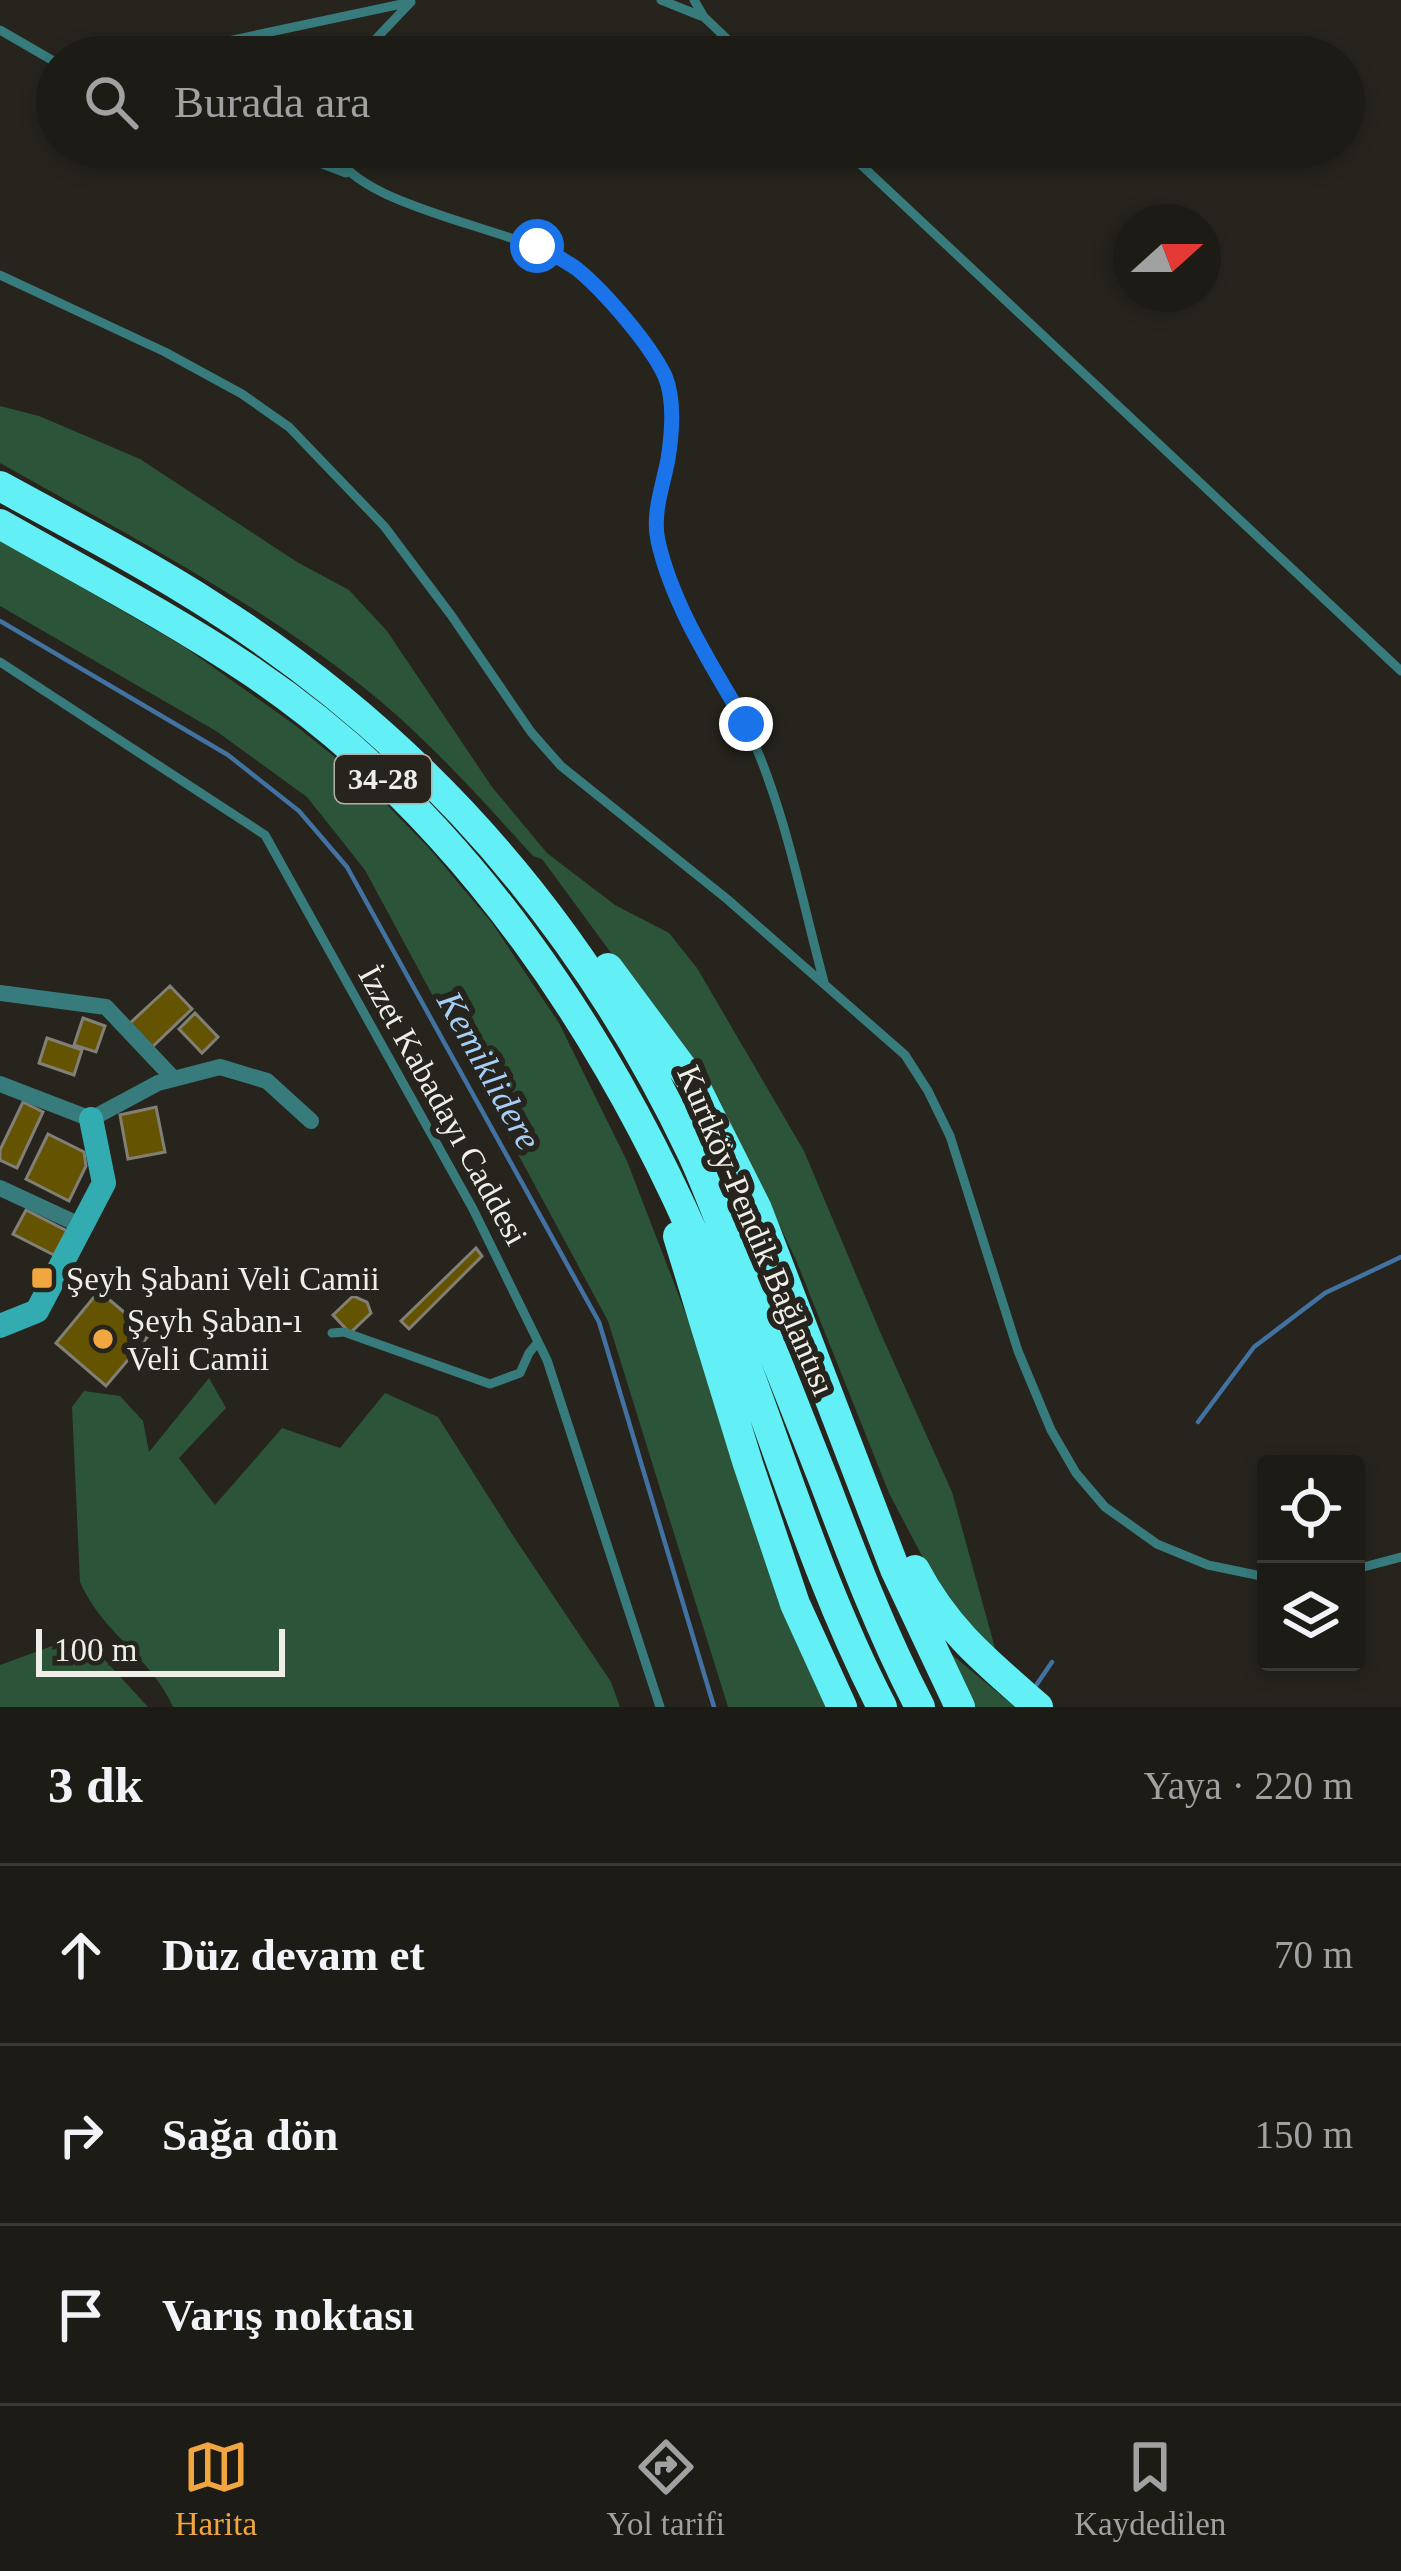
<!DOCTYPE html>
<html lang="tr">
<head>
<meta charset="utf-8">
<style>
  :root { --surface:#1c1b15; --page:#292822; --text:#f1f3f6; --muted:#a0a1a0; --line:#3a3934; --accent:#f1a63f }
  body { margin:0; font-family:"Times New Roman",serif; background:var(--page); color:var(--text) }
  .controls { position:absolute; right:36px; bottom:36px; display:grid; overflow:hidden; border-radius:12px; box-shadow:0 6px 18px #0003 }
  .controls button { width:108px; height:108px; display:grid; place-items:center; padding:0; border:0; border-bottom:3px solid var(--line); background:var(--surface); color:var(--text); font:60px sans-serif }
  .compass { position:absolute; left:1113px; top:204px; width:108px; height:108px; border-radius:50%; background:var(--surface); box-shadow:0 6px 18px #0003; rotate:69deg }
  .scale { position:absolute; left:36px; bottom:30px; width:249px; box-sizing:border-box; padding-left:12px; border:6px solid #efeee8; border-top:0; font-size:33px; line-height:42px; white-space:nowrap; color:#efeee8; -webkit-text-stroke:9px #26241c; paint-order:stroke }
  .stop { position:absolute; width:36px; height:36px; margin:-27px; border:9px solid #1a73e8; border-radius:50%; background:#fff }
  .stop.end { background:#1a73e8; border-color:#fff; box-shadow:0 3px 12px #0008 }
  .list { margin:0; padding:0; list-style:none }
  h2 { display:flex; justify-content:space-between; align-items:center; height:156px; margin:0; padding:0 48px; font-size:51px }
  h2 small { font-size:39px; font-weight:400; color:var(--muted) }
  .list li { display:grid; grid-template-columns:78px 1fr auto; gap:36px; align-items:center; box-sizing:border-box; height:180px; padding:0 48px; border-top:3px solid var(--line) }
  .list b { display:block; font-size:45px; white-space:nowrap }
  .list em { font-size:39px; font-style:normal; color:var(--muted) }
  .icon { flex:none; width:66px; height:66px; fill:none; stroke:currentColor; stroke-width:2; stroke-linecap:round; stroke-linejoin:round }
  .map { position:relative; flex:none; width:1401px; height:1707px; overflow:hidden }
  .search { position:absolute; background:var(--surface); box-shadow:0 6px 18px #0003; left:36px; right:36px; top:36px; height:132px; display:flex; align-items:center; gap:30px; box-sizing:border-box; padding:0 42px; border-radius:66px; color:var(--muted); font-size:45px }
  .sheet { height:696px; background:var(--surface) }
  nav { display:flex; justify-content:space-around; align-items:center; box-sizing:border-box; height:168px; border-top:3px solid var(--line); background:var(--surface); font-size:33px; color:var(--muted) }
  nav a { display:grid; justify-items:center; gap:6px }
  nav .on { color:var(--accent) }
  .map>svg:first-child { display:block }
  .green { fill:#2c5438 }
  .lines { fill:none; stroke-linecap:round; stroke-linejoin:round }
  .stream { stroke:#4172a1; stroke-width:4.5 }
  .building { fill:#645402; stroke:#817f76; stroke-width:3 }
  .lane { stroke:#377b7d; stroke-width:9 }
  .street { stroke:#377b7d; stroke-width:16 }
  .secondary { stroke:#33acb1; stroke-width:24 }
  .highway { stroke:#62eff5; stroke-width:30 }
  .route { stroke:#1a73e8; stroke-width:15 }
  .poi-dot { fill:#f1a63f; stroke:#26241c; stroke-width:4.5 }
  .labels { text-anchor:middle; stroke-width:12; stroke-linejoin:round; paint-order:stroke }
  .shield { fill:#26241c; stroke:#b3b1ab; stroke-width:3 }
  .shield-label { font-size:30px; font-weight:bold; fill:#efeee8 }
  .street-label { font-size:33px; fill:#efeee8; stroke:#26241c }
  .poi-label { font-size:33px; fill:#efeee8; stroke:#26241c; text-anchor:start }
  .water-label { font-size:36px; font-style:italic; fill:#a5cef8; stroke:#26241c }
</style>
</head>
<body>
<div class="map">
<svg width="1401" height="1707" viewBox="0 0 1401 1707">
  <rect width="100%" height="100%" fill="#26241c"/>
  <!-- green -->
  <path class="green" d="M0,406l39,10 101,43 157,103 52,28 38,41 105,156 55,66 68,52 54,28 28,35 107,183 77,183 71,158 46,167 -53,-59 -56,-107 -93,-233 -76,-159 -178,-242 -9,-3c-49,-54 -98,-109 -154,-156 -114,-95 -250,-164 -379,-237z
    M0,540l183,106 112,79 67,54 67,69 63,75 67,100 68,138 97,252 54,189 49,105h-99l-120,-386 -243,-451 -58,-73 -91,-66 -216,-125z
    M209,1378l17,30 -47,50 36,47 67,-77 58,20 45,-55 53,24 76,120 97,145 9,25h-447c-21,-49 -71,-74 -93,-125l-8,-175 12,-16 36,5 23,25 6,31z
    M82,1635l66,72h-148v-42z
    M938,1643l77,64h-44z"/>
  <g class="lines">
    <!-- stream -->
    <path class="stream" d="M0,621l228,134 71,56 48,56 252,455 115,385
      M1198,1422l56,-75 71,-54 76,-36
      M1037,1684l15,-22"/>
  </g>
  <!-- building -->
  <path class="building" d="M170,986l22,23 -41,39 -22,-24z
    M195,1013l23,24 -16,16 -23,-24z
    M83,1018l22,8 -9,26 -22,-7z
    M47,1038l35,12 -8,25 -35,-12z
    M23,1102l20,10 -26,56 -17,-8v-10z
    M156,1107l9,45 -37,7 -8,-44z
    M48,1134l36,18 2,14 -17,35 -43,-22z
    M26,1210l41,21 -13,24 -41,-21z
    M476,1248l6,8 -73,73 -8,-8z
    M99,1291l51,43 -44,52 -50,-43z
    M353,1296l14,6 4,11 -21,20 -17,-18z"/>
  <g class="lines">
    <!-- lane -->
    <path class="lane" d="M661,0l40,16
      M694,0l10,17 42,40
      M0,30l57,33
      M153,57l258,-55
      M223,57l25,-15
      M362,57l7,-11 41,-43
      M278,147l68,26
      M332,147c21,62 186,80 240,118 27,19 48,49 68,74 30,38 36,72 28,120 -5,27 -16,52 -10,80 14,70 61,127 90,190 37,80 53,168 76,253
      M842,147l559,524
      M0,275l165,77 77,42 47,33 95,99 67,89 80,117 30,34 166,133 178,156 23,36 22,45 68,215 33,79 25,43 29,34 52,37 51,21 58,12
      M0,662l265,173 208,374 74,151 113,347
      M332,1333l12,-1 146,52 30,-11 9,-20 9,-11
      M1356,1569l45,-12"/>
    <!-- street -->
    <path class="street" d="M0,993l106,14 68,72
      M0,1084l91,35 67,-36 62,-16 47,14 44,40
      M0,1188l82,38"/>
    <!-- secondary -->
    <path class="secondary" d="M0,1326l37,-15 67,-128 -13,-64"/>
    <!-- highway -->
    <path class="highway" d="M0,486c71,39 145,77 213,121 212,135 371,319 479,546 14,30 25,61 38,92 32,78 63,157 94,236 29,77 58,153 96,226
      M0,524c84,48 170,93 251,147 215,145 362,369 461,606 59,142 99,293 170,430
      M608,968l86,116 63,125 138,360 65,138
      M678,1236l70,228 47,140 47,103
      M915,1570c32,61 73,93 123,137"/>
  </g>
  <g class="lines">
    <!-- route -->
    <path class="route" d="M537,246c13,7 28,14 40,23 27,22 73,75 88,107 10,24 7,58 3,83 -5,27 -16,54 -10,82 15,66 55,126 88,183"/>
  </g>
  <!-- markers -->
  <g class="poi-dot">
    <rect x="30" y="1266" width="24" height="24" rx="6"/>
    <circle cx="103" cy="1339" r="12"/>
  </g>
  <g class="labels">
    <!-- shield labels -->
    <rect class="shield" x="335" y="755" width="96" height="48" rx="9"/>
    <g class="shield-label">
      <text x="383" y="789">34-28</text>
    </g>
    <!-- street labels -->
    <g class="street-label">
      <text transform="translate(444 1105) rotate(61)" y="12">İzzet Kabadayı Caddesi</text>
      <text transform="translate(757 1230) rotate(67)" y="12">Kurtköy-Pendik Bağlantısı</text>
    </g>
    <!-- poi labels -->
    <g class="poi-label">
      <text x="66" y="1290">Şeyh Şabani Veli Camii</text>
      <text x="127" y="1332">Şeyh Şaban-ı<tspan x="127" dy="38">Veli Camii</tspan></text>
    </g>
    <!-- water labels -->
    <g class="water-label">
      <text transform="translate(490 1070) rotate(61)" y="13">Kemiklidere</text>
    </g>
  </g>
</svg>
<div class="controls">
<button><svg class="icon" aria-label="locate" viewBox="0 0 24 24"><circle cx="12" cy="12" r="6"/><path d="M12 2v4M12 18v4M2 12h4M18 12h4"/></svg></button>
<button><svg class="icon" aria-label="layers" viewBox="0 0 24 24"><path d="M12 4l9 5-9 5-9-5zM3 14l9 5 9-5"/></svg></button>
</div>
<svg class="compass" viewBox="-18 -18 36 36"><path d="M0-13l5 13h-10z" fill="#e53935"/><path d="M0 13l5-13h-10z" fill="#a0a1a0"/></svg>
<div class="scale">100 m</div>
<div class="stop" style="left:537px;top:246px"></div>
<div class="stop end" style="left:746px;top:724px"></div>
<div class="search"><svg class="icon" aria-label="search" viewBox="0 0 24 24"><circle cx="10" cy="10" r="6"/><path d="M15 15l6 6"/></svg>Burada ara</div>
</div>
<section class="sheet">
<h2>3 dk<small>Yaya · 220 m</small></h2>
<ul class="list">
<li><svg class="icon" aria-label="ahead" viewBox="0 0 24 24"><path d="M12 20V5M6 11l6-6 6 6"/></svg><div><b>Düz devam et</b></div><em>70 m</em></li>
<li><svg class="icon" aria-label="right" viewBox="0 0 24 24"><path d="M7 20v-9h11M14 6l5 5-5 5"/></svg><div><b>Sağa dön</b></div><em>150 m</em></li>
<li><svg class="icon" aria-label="arrive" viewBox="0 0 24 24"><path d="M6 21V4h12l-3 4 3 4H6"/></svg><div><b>Varış noktası</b></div></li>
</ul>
</section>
<nav>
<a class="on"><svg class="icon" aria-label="map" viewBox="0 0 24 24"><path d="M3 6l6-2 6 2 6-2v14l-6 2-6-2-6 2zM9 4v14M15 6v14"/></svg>Harita</a>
<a><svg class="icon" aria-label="directions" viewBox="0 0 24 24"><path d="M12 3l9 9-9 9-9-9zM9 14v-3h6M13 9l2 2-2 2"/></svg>Yol tarifi</a>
<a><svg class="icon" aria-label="saved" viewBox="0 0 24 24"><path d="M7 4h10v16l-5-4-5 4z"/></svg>Kaydedilen</a>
</nav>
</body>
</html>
